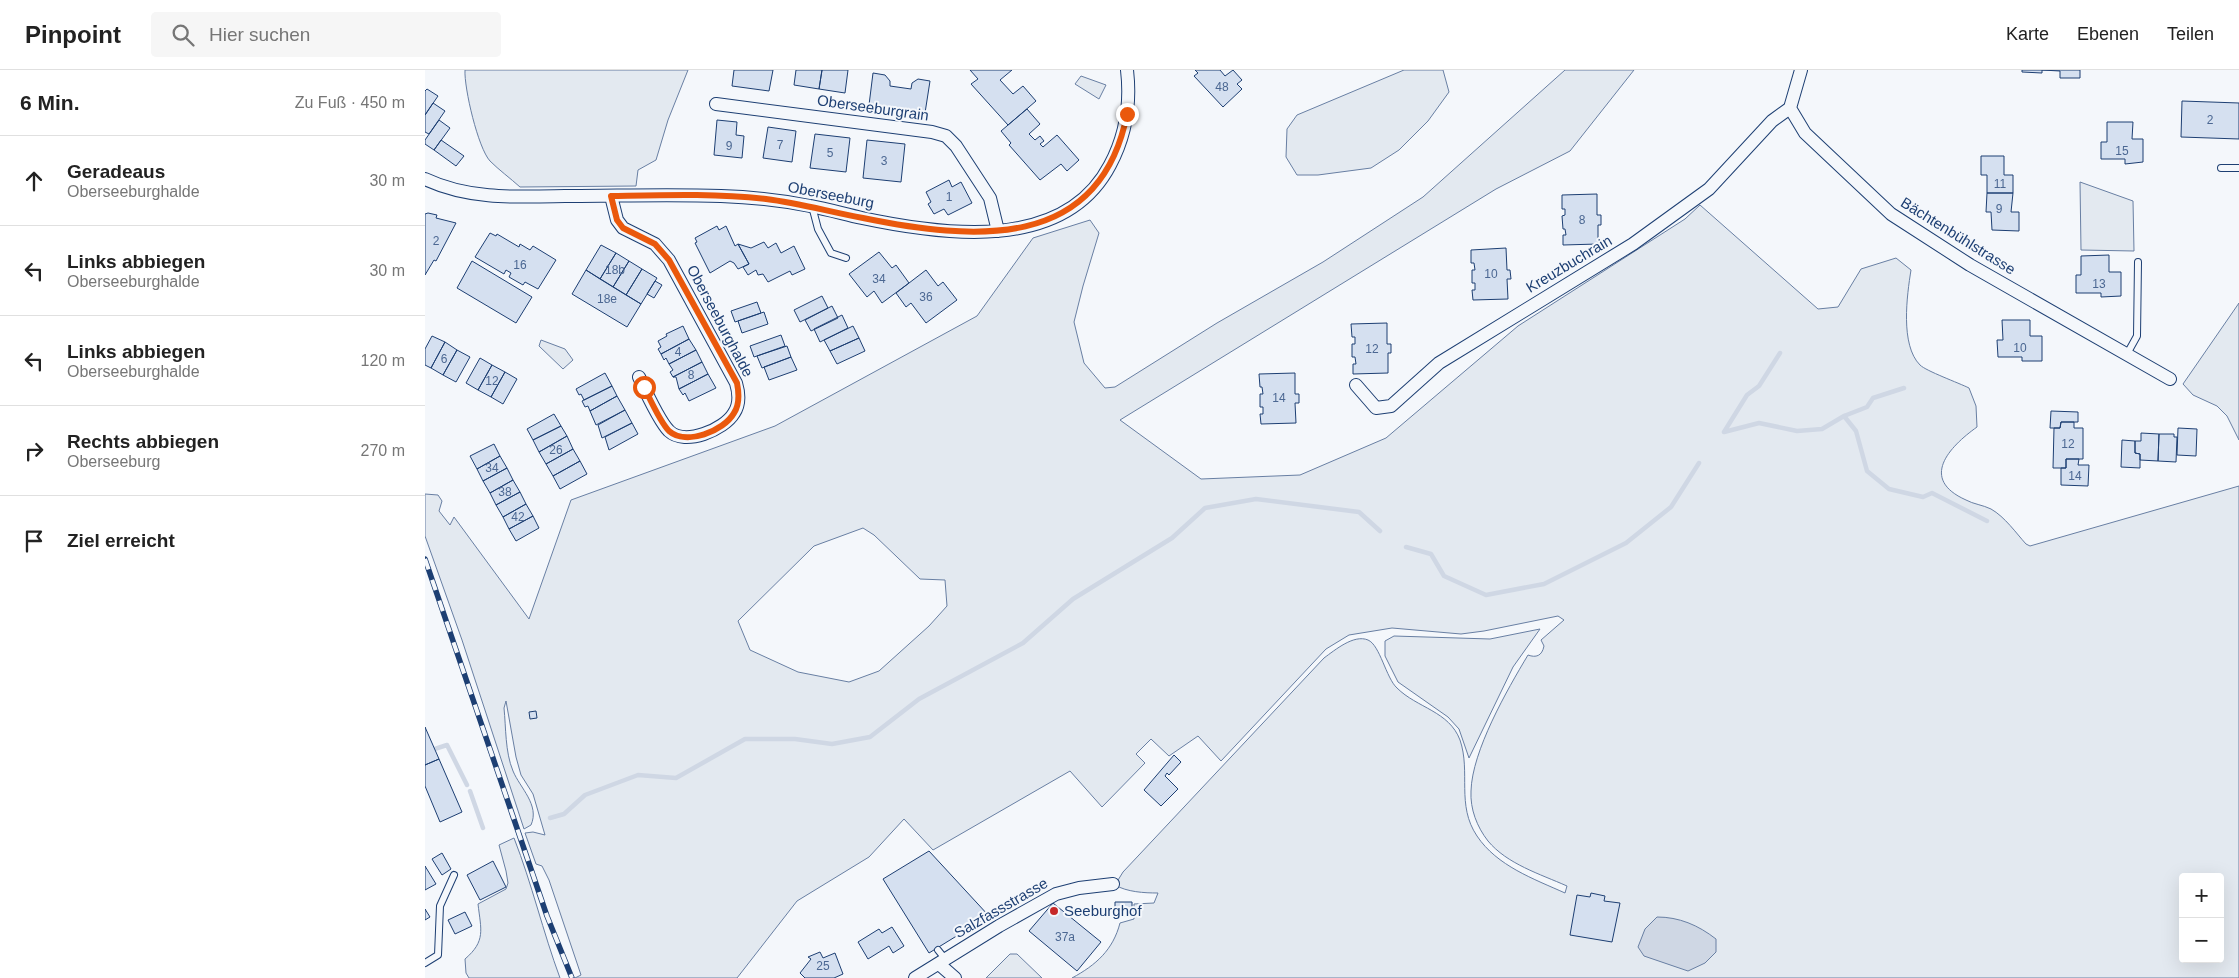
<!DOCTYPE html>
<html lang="de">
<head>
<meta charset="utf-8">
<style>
  :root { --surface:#fff; --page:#f6f6f6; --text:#222; --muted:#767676; --line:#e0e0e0 }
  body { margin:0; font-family:Helvetica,sans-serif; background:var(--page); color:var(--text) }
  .controls { position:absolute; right:15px; bottom:15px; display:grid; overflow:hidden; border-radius:5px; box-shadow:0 5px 20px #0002 }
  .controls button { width:45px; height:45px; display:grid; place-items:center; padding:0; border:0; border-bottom:1px solid var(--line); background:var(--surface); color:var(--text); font:25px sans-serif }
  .stop { position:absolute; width:15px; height:15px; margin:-11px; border:4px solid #ea580c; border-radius:50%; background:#fff }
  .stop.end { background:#ea580c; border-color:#fff; box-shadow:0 1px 5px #0008 }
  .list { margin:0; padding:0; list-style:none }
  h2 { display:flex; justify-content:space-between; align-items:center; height:65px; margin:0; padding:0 20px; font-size:21px }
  h2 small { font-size:16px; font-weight:400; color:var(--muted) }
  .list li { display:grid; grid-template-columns:32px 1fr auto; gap:15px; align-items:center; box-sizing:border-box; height:90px; padding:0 20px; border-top:1px solid var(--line) }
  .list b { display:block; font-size:19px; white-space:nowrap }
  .list p { margin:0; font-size:16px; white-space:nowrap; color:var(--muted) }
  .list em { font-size:16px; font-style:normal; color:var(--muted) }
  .icon { flex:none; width:28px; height:28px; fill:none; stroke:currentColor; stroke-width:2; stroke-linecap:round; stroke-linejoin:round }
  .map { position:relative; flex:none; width:1814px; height:908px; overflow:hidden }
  header { display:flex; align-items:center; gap:30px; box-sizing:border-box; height:70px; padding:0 25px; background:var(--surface); border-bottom:1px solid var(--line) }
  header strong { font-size:24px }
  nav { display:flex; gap:28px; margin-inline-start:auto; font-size:18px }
  .search { width:350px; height:45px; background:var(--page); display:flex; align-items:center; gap:12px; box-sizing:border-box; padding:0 18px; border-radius:5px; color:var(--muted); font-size:19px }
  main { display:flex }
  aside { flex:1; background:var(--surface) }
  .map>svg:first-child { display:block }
  .green { fill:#e3e9f0; stroke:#687fa3; fill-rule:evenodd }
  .water { fill:#cfd7e4; stroke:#687fa3 }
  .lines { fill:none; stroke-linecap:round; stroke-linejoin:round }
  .stream { stroke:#cfd7e4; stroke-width:4.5 }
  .building { fill:#d5e0f0; stroke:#1d3f73 }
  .service-casing { stroke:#1d3f73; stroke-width:8 }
  .minor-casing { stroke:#1d3f73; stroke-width:14 }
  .service { stroke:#f4f7fb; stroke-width:6 }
  .minor { stroke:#f4f7fb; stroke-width:12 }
  .rail-casing { stroke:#1d3f73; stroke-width:5.5 }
  .rail { stroke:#f4f7fb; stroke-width:4; stroke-dasharray:11; stroke-linecap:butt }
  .route { stroke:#ea580c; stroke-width:6 }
  .poi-dot { fill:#c62828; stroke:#f4f7fb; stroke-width:2 }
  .labels { text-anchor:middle; stroke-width:4; stroke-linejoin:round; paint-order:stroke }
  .number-label { font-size:12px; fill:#4b6792 }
  .street-label { font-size:15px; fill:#1d3f73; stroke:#f4f7fb }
  .poi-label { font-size:15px; fill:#1d3f73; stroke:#f4f7fb; text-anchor:start }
</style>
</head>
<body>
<header>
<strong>Pinpoint</strong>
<div class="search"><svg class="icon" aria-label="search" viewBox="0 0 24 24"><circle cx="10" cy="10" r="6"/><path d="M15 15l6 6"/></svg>Hier suchen</div>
<nav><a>Karte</a><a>Ebenen</a><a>Teilen</a></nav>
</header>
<main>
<aside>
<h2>6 Min.<small>Zu Fuß · 450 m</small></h2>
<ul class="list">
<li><svg class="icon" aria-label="ahead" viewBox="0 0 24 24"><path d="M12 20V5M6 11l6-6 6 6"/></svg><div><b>Geradeaus</b><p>Oberseeburghalde</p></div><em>30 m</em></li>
<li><svg class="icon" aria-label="left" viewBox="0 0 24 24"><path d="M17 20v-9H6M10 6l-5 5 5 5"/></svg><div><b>Links abbiegen</b><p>Oberseeburghalde</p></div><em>30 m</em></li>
<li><svg class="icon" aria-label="left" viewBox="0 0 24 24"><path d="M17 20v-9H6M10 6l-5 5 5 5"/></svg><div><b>Links abbiegen</b><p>Oberseeburghalde</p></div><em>120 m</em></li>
<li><svg class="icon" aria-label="right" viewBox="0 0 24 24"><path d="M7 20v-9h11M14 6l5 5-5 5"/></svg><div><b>Rechts abbiegen</b><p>Oberseeburg</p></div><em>270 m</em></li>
<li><svg class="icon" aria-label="arrive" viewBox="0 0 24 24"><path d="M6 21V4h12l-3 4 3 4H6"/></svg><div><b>Ziel erreicht</b></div></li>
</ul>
</aside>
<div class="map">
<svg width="1814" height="908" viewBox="0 0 1814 908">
  <rect width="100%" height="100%" fill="#f4f7fb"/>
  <!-- green -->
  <path class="green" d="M40,0h223l-20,50 -12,40 -18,10 -2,16 -116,1c-10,-9 -21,-17 -30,-26 -12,-13 -26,-73 -25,-91z
    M979,0h39l6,22 -21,29 -29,29 -28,18 -53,7h-21l-11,-18 1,-28 10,-14z
    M1140,0h69l-64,81 -74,38 -376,231 81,59 99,-4 86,-37 132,-112 167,-107 15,-14 118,104 20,-2 23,-38 35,-11 15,12c-4,25 -11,75 9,95 6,6 39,18 49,23l7,18 1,21c-28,20 -58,52 -11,73 7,4 17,5 25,9 14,8 25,24 35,35l4,2 209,-60v492h-1167c24,-13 41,-28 48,-55l14,-4v-15l20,-1 4,-10c-14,0 -31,-1 -43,-8l8,-13 201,-214c11,-8 30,-24 44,-18 12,5 18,38 29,48 20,20 52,23 63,52 11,32 -4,65 17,96 20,30 57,43 88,57l2,-7c-27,-12 -60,-22 -79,-45 -11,-14 -18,-32 -17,-50 1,-40 36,-101 57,-136 8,3 14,1 16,-9l-3,-6 23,-20 -6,-4 -74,15 -23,3 -69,-6 -43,7 -23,14 -105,112 -23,-25 -29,20 -18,-17 -15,15 9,9 -43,44 -32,-36 -137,79 -29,-31 -35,38 -72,44 -60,77h-162l6,-3 -32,-95 -7,-14 -6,-2 -11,-31 8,-1 12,3 -12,-41 -12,-19 -5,-18 -10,-56 -2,7c2,19 1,44 9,63 7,17 27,34 18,54l-7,4 -62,-189 -37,-104v-42l13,1 4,6 -3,10 11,14 4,-8 75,102 42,-119 204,-74 202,-110 56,-78 57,-18 9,13 -16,53 -9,36 10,41 21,25 10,-1 102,-64 106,-61 100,-65zM438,458l11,7 46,44 25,1 2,26 -18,20 -50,45 -30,11 -51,-10 -48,-22 -12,-29 76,-75zM1758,807h37v82h-37z
    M656,6l25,9 -7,14 -24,-15z
    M1655,112l53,19 1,50 -53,-1z
    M1814,233v137l-12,-24 -10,-10 -24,-11 -10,-11z
    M116,270l24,9 8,11 -10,9 -24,-23z
    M1115,559l-27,38 -44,91 -10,-29 -11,-12 -50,-35 -13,-26v-15l9,-5 96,3z
    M89,768c18,46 29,94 46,140h-91l-3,-5 -1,-14c21,-18 16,-29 13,-55l28,-15 2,-6 -2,-12 -7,-26z
    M585,884h7l25,24h-56z"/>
  <!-- water -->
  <path class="water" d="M1232,847c22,0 41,8 59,22v13l-11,11 -17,8 -44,-15 -6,-9 7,-18z"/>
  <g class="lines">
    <!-- stream -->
    <path class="stream" d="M1419,346l12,15 11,40 22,18 34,8 9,-4 55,28
      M1299,362l35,-9 38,8 25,-2 22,-13 23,-9 6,-9 31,-10
      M1299,362l23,-37 12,-9 21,-33
      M981,477l25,7 13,22 42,19 58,-11 82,-41 45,-36 28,-44
      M0,682l22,-7 20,40
      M45,721l13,37
      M125,748l14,-4 21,-19 53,-20 38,3 69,-39h50l37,5 38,-7 49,-38 104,-56 50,-44 99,-61 33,-30 51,-9 103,13 21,19"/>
  </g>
  <!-- building -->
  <path class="building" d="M309,0h39l-4,21 -37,-5z
    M371,0h26l-3,19 -25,-4z
    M397,0h26l-3,23 -26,-4z
    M545,0h42l-12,10 13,14 10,-8 13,15 -28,24 -37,-41 7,-5z
    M770,0h25l5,6 8,-6 9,10 -5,4 5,5 -19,18 -29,-31 4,-3z
    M1597,0h20v3l-20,-1z
    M1617,0h38v8h-20v-7z
    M448,3l12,2 5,6v5l21,3 1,-6 6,-4 12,2 -5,32 -56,-8z
    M2,19l11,7 -13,19v-24z
    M1757,31l57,2v36l-58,-2z
    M8,33l12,8 -16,23 -4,-2v-17z
    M602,39l13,15 -11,10 6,6 5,-4 4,5 -4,3 3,3 14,-12 22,25 -12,11 -6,-7 -21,16 -31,-35 2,-2 -10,-12z
    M14,50l11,8 -16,22 -9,-6v-4z
    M292,50l20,2 -1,13 8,1 -2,22 -28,-3z
    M1682,52h26l-1,17h11v23l-18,2v-5h-24v-17h6z
    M343,57l28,4 -4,31 -29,-4z
    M390,64l35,4 -4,34 -36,-4z
    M16,70l23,16 -8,10 -22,-16z
    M442,70l38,4 -4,38 -38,-4z
    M1556,86h23v19h9v18h-26v-18h-6z
    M524,110l3,7 9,-5 11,21 -24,12 -4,-6 -10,5 -6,-10 3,-2 -5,-10z
    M1562,123h26l-2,19h8v19l-27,-1 -1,-18h-5z
    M1172,124v21h4v10h-3v19l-35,1v-10h3l-1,-6h-2l-1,-13 3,-1v-6h-3v-14z
    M3,143l9,2 -1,3 20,5 -20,38 -2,-1 -9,15v-61z
    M292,156l2,4 7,-4 9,20 3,-2 11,20 -11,5 -4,-6 -4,-2 -20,12 -15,-30 2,-1 -2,-4z
    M65,163l6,3 1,-2 22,13 1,-3 10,6 3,-4 23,14 -18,29 -13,-7 -2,3 -14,-8 2,-4 -5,-3 -2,4 -29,-17z
    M339,172l4,6 8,-5 5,10 13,-7 11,23 -13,6 -2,-4 -22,11 -5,-8 -5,1 -2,-5 -8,5 -5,-8 6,-3 -11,-20 13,4z
    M176,175l15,8 -16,26 -14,-9z
    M1081,178l1,22h3l1,9h-4l1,20 -35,1 -1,-10h3v-7h-3v-13h3l-1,-7h-3v-13z
    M454,182l13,16 4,-3 13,18 -27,20 -8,-12 -7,6 -18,-23z
    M191,183l13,8 -16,26 -13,-8z
    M1684,185v17h12v24l-20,1v-4h-25v-18h5v-19z
    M47,191l60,36 -16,26 -59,-35z
    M204,191l13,8 -16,26 -13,-8z
    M217,199l15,9 -16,26 -15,-9z
    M161,200l55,34 -14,23 -55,-33z
    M501,200l12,16 5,-4 14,18 -31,23 -15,-20 -5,4 -10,-14z
    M230,211l7,4 -8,13 -7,-4z
    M397,226l6,12 -28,14 -6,-12z
    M332,232l4,11 -26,9 -4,-11z
    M407,236l6,12 -27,13 -6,-11z
    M339,242l4,12 -26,9 -4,-12z
    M417,245l6,13 -28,14 -6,-13z
    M1577,250h28v16h12v25h-20v-4h-24l-1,-17h6z
    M962,253v21h4v9h-3v20l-35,1v-10h3l-1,-7h-3v-13h3v-7h-3l-1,-13z
    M258,256l6,13 -28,15 -3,-5 3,-2 -3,-6 9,-5 -1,-2z
    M428,256l6,12 -29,13 -6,-11z
    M356,265l4,11 -31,11 -4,-11z
    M7,266l13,6 -14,26 -6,-3v-16z
    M434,268l6,13 -28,13 -7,-13z
    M264,269l7,11 -27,14 -3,-6 -2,2 -3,-6z
    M20,272l12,8 -14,25 -12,-7z
    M362,276l4,11 -29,11 -5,-12z
    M32,280l13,7 -14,25 -13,-7z
    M271,280l6,12 -29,15 -3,-5 3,-2 -4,-6z
    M366,287l6,13 -28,10 -5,-13z
    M55,288l12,7 -14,25 -12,-7z
    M277,292l6,12 -29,15 -3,-12h-3z
    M67,295l13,7 -14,25 -13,-7z
    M80,302l12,7 -14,25 -12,-7z
    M180,303l7,13 -28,14 -3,-6 -2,1 -3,-6z
    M870,303v21h4v9h-4l1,20 -35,1 -1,-10h3v-7h-3v-13h3l-1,-7h-2l-1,-13z
    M283,304l8,14 -27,13 -4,-8 -2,2 -4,-6z
    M187,316l5,10 -27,15 -2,-5 -3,1 -3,-6z
    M192,326l8,14 -29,15 -6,-14z
    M200,340l7,13 -30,15 -4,-13z
    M1626,341l27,1v10h-17l-1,6h-10z
    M129,344l7,12 -28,14 -6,-11z
    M1636,352h13v6h9v31h-17v9h-13l1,-40h6z
    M207,353l6,11 -29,16 -4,-13z
    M136,356l6,10 -28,16 -6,-12z
    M1753,358l19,1 -1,27 -19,-1z
    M1716,363l18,1 -1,27 -18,-1v-6l-5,-1v-12h6z
    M1734,364h15v3h3l-1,25 -18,-1z
    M142,366l6,13 -27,15 -7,-12z
    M1697,370l13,1v12l5,1v14l-19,-1z
    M69,374l6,12 -23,13 -7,-13z
    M148,379l7,12 -27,15 -7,-12z
    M75,386l7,12 -24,13 -6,-12z
    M1641,389h13l-1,6h11l-1,21 -27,-1v-17h5z
    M155,391l7,13 -27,15 -7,-13z
    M82,398l6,12 -23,13 -7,-12z
    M88,410l7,12 -24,13 -6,-12z
    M95,422l6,12 -23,13 -7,-12z
    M101,434l7,12 -24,13 -6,-12z
    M108,446l6,12 -23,13 -7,-12z
    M111,641l1,7 -7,1 -1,-7z
    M0,657l14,32 -14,6z
    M749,685l7,7 -12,13 -2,-2 -2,3 13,13 -17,17 -17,-16z
    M14,689l23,53 -22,10 -15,-36v-21z
    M504,781l60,65 -60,37 -46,-74z
    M17,783l9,16 -9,6 -10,-16z
    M68,791l13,26 -26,13 -13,-25z
    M0,796l11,18 -11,6z
    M1166,823l14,3 -1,5 16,2 -8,39 -42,-7 7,-40 13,2z
    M690,832h17v14h-17z
    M628,833l48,39 -24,29 -48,-40z
    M0,839l5,8 -5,3z
    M40,842l7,14 -17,8 -7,-14z
    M467,857l12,19 -11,7 -4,-7 -21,13 -10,-17 21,-13 3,4z
    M395,882l3,6 12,-5 8,21 -9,4h-29l-5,-5 11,-14 -3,-2z"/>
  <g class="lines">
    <defs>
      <path id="service" d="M1796,98h18
        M387,136l6,23 13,24 15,5
        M1702,284l10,-18 1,-74
        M513,880l8,10
        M0,893l13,-8 2,-49 14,-31"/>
      <path id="minor" d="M1376,0l-11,38 15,25 86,81 79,51 200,114
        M291,34l216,28 14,4 10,10 34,52 8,33
        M0,109c44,21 93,18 140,17 52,0 104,-2 156,0 30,1 59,4 89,10 17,3 34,8 52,12 80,17 202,35 248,-53 16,-30 21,-61 17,-95
        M186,126l6,24 6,8 32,16 14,16 67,123c3,10 4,21 -2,30 -10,17 -49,33 -65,18 -10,-10 -24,-41 -30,-54
        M931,315l20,23 15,-2 48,-43 194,-119 76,-55 63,-68 18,-13
        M514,894l16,14
        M490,908l84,-52 57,-32 23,-6 34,-4"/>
    </defs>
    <!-- service casing -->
    <use href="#service" class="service-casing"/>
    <!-- minor casing -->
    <use href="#minor" class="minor-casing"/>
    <!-- service -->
    <use href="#service" class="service"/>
    <!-- minor -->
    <use href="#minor" class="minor"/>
    <defs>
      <path id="rail" d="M0,489l122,357 25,62"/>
    </defs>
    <!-- rail casing -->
    <use href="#rail" class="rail-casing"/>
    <!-- rail -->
    <use href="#rail" class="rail"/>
  </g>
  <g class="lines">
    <!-- route -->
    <path class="route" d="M219,317c6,12 16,35 25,44 17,15 55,0 65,-18 6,-9 5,-20 3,-30l-68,-123 -14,-16 -32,-16 -6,-8 -6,-24c51,-1 104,-3 155,3 33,4 64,13 97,19 108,22 237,35 264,-104"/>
  </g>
  <!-- markers -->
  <circle class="poi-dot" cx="629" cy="841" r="5"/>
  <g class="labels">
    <!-- number labels -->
    <g class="number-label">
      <text x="797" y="21">48</text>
      <text x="1785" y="54">2</text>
      <text x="355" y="79">7</text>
      <text x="304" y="80">9</text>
      <text x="1697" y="85">15</text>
      <text x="405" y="87">5</text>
      <text x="459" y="95">3</text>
      <text x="1575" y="118">11</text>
      <text x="524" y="131">1</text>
      <text x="1574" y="143">9</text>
      <text x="1157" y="154">8</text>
      <text x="11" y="175">2</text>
      <text x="95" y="199">16</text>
      <text x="190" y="204">18b</text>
      <text x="1066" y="208">10</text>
      <text x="454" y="213">34</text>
      <text x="1674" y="218">13</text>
      <text x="501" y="231">36</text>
      <text x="182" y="233">18e</text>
      <text x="1595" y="282">10</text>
      <text x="947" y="283">12</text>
      <text x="253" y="286">4</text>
      <text x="19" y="293">6</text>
      <text x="266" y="309">8</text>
      <text x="67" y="315">12</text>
      <text x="854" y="332">14</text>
      <text x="1643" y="378">12</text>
      <text x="131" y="384">26</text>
      <text x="67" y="402">34</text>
      <text x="1650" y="410">14</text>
      <text x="80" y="426">38</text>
      <text x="93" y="451">42</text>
      <text x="640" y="871">37a</text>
      <text x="398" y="900">25</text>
    </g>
    <!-- street labels -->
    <g class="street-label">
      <text transform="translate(448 38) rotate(8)" y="5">Oberseeburgrain</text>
      <text transform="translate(406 125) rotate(11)" y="5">Oberseeburg</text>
      <text transform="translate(1533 166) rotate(32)" y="5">Bächtenbühlstrasse</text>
      <text transform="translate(1144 194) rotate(-31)" y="5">Kreuzbuchrain</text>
      <text transform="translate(295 251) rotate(62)" y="5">Oberseeburghalde</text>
      <text transform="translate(576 838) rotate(-30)" y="5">Salzfassstrasse</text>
    </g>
    <!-- poi labels -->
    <g class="poi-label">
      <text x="639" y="846">Seeburghof</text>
    </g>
  </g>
</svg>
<div class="controls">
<button>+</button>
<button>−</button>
</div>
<div class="stop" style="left:219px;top:317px"></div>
<div class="stop end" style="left:702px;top:44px"></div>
</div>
</main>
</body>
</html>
